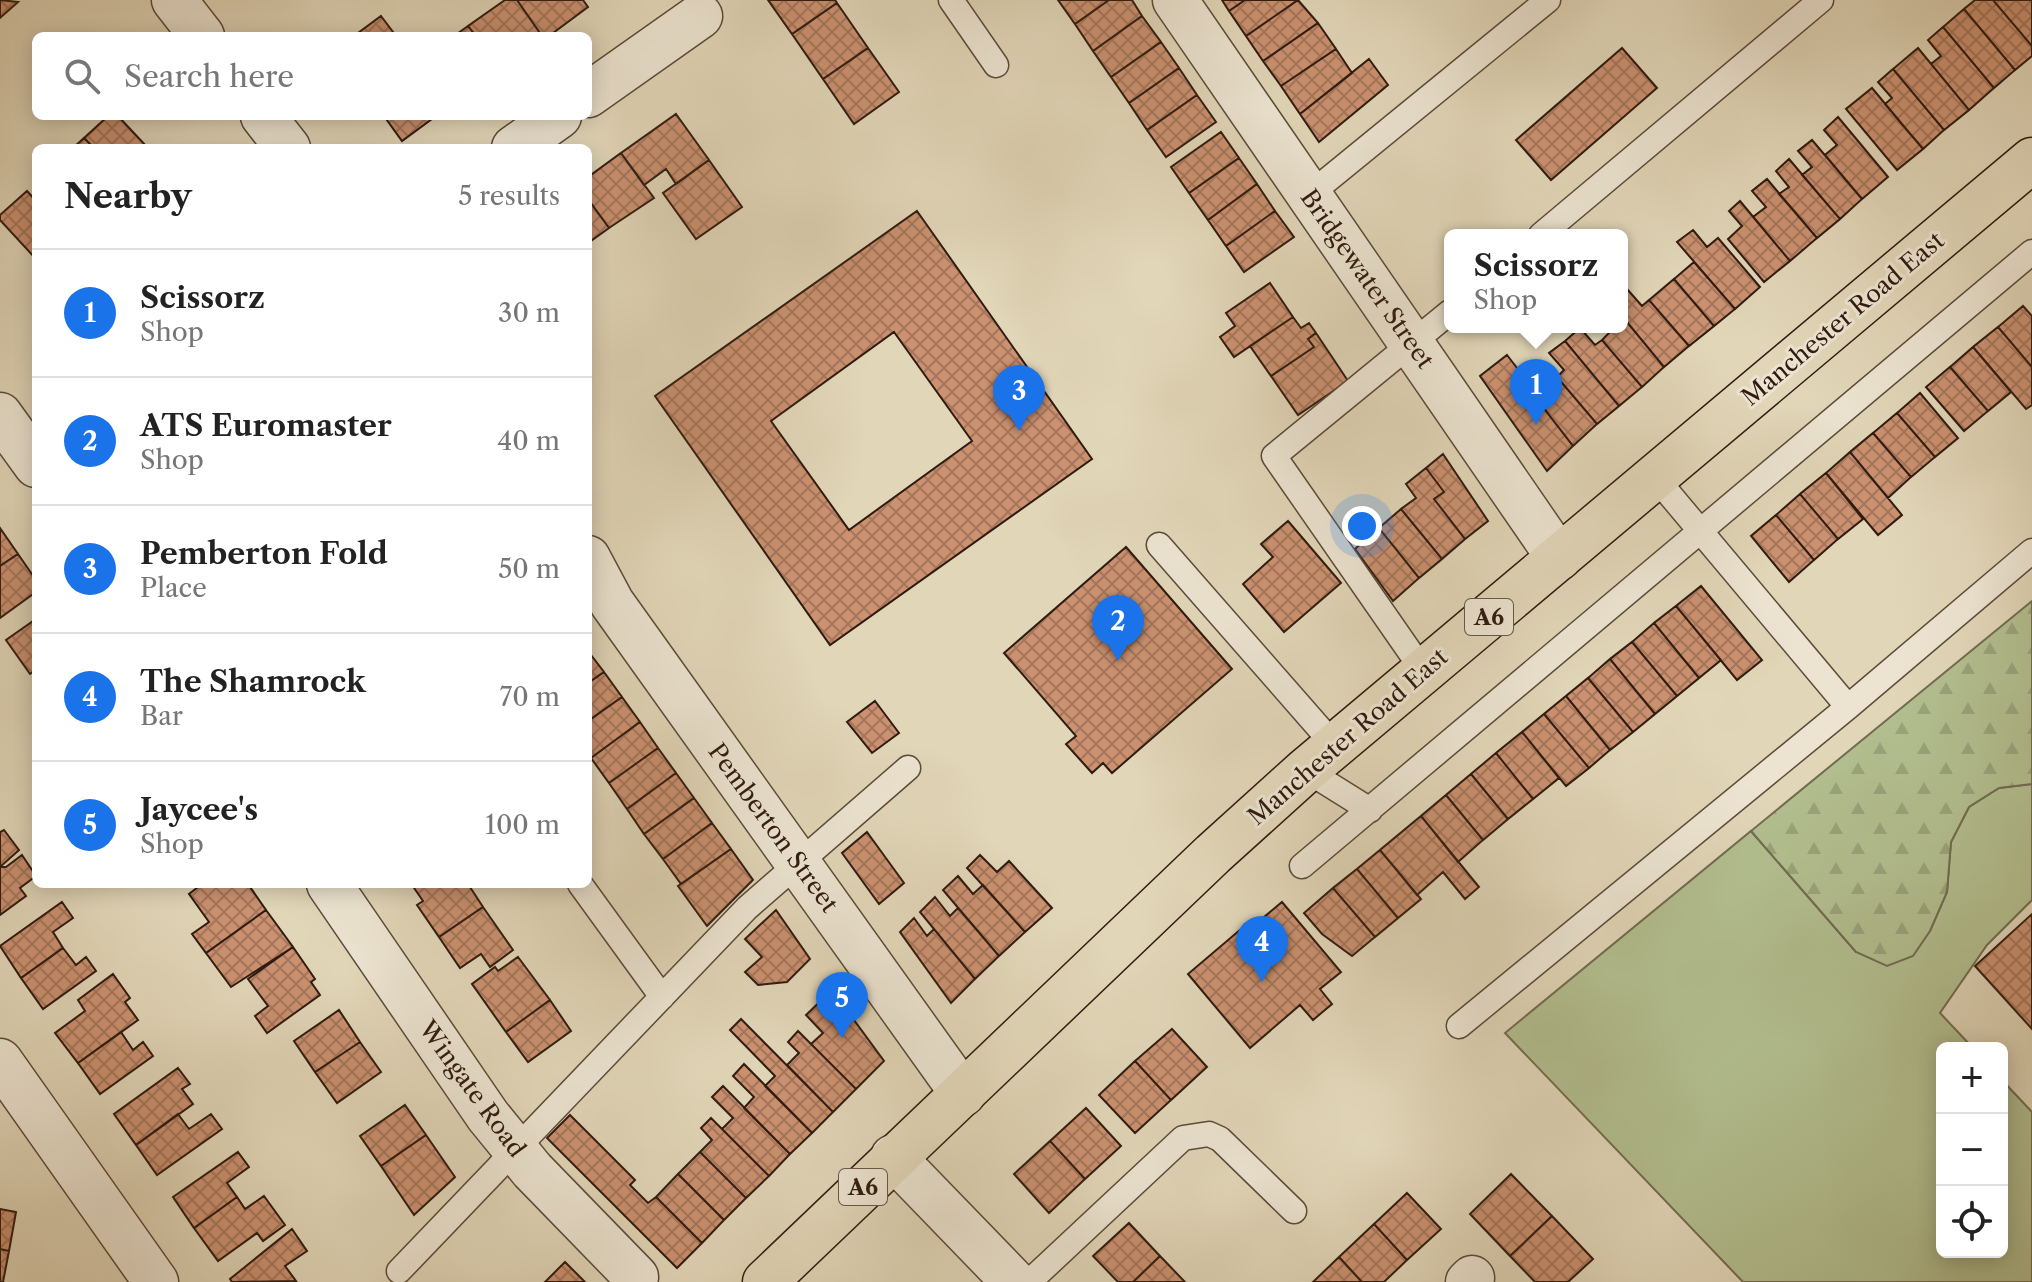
<!DOCTYPE html>
<html lang="en">
<head>
<meta charset="utf-8">
<style>
  :root { --surface:#fff; --page:#f2f2f2; --text:#222; --muted:#767676; --line:#e0e0e0; --accent:#1a73e8 }
  body { margin:0; font-family:"Libre Caslon Text",serif; background:var(--page); color:var(--text) }
  .controls { position:absolute; right:24px; bottom:24px; display:grid; overflow:hidden; border-radius:12px; box-shadow:0 4px 20px #0003 }
  .controls button { width:72px; height:72px; display:grid; place-items:center; padding:0; border:0; border-bottom:2px solid var(--line); background:var(--surface); color:var(--text); font:40px sans-serif }
  .you { position:absolute; left:1362px; top:526px; width:28px; height:28px; margin:-20px; border:6px solid #fff; border-radius:50%; background:#1a73e8; box-shadow:0 0 0 12px #1a73e833 }
  .badge { display:grid; place-items:center; width:52px; height:52px; border-radius:50%; background:var(--accent); color:#fff; font-size:26px; font-weight:700 }
  .pin { position:absolute; translate:-50% -66px; filter:drop-shadow(0 2px 4px #0008) }
  .pin::after { content:''; position:absolute; top:42px; width:28px; height:24px; background:inherit; clip-path:polygon(0 0,100% 0,50% 100%) }
  .popup { position:absolute; left:1444px; top:229px; width:184px; height:104px; box-sizing:border-box; display:grid; place-content:center; border-radius:12px; background:var(--surface); filter:drop-shadow(0 2px 6px #0005); font-size:26px; white-space:nowrap; color:var(--muted) }
  .popup b { font-size:30px; color:var(--text) }
  .popup::after { content:''; position:absolute; left:50%; top:100%; margin-left:-16px; border:16px solid transparent; border-top-color:var(--surface) }
  .list { margin:0; padding:0; list-style:none }
  h2 { display:flex; justify-content:space-between; align-items:center; height:104px; margin:0; padding:0 32px; font-size:34px }
  h2 small { font-size:26px; font-weight:400; color:var(--muted) }
  .list li { display:grid; grid-template-columns:52px 1fr auto; gap:24px; align-items:center; box-sizing:border-box; height:128px; padding:0 32px; border-top:2px solid var(--line) }
  .list b { display:block; font-size:30px; white-space:nowrap }
  .list p { margin:0; font-size:26px; white-space:nowrap; color:var(--muted) }
  .list em { font-size:26px; font-style:normal; color:var(--muted) }
  .icon { flex:none; width:44px; height:44px; fill:none; stroke:currentColor; stroke-width:2; stroke-linecap:round; stroke-linejoin:round }
  .map { position:relative; flex:none; width:2032px; height:1282px; overflow:hidden }
  .search { position:absolute; background:var(--surface); box-shadow:0 4px 20px #0003; left:32px; top:32px; width:560px; height:88px; display:flex; align-items:center; gap:20px; box-sizing:border-box; padding:0 28px; border-radius:12px; color:var(--muted); font-size:30px }
  .panel { position:absolute; background:var(--surface); box-shadow:0 4px 20px #0003; left:32px; top:144px; width:560px; height:744px; border-radius:12px }
  .map>svg:first-child { display:block }
  .grass { fill:#b2be8f; stroke:#716c50; stroke-width:2 }
  .forest { fill:url(#forest-firs); stroke:#716c50; stroke-width:2 }
  .building { fill:url(#building-cross-hatch); stroke:#301b10; stroke-width:2; fill-rule:evenodd }
  .lines { fill:none; stroke-linecap:round; stroke-linejoin:round }
  .service-casing { stroke:#5c4a3a; stroke-width:27 }
  .minor-casing { stroke:#5c4a3a; stroke-width:47 }
  .tertiary-casing { stroke:#5c4a3a; stroke-width:47 }
  .primary-casing { stroke:#301b10; stroke-width:47 }
  .service { stroke:#ece4d1; stroke-width:24 }
  .minor { stroke:#ece4d1; stroke-width:44 }
  .tertiary { stroke:#ece4d1; stroke-width:44 }
  .primary { stroke:#e1d6b8; stroke-width:44 }
  .labels { text-anchor:middle; stroke-width:6; stroke-linejoin:round; paint-order:stroke }
  .shield { fill:#ece4d1; stroke:#68574a; stroke-width:2 }
  .shield-label { font-size:22px; font-weight:bold; fill:#301b10 }
  .street-label { font-size:24px; fill:#301b10; stroke:#ece4d1 }
</style>
</head>
<body>
<div class="map">
<svg width="2032" height="1282" viewBox="0 0 2032 1282">
  <defs>
    <pattern id="forest-firs" width="22" height="20" patternUnits="userSpaceOnUse" patternTransform="scale(2)"><rect width="22" height="20" fill="#b2be8f"/><path d="M5 1l3.5 6h-7zM16 11l3.5 6h-7z" fill="#99a37a"/></pattern>
    <pattern id="building-cross-hatch" width="8" height="8" patternUnits="userSpaceOnUse" patternTransform="scale(2)"><rect width="8" height="8" fill="#cb9170"/><path d="M0 0l8 8M0 8l8-8" fill="none" stroke="#a5765b"/></pattern>
  </defs>
  <rect width="100%" height="100%" fill="#e1d6b8"/>
  <filter id="stains"><feTurbulence type="fractalNoise" baseFrequency=".0025" numOctaves="4"/><feColorMatrix values="0 0 0 0 .2 0 0 0 0 .09 0 0 0 0 .02 0 0 0 .5 -.17"/></filter>
  <radialGradient id="worn" r=".72"><stop offset=".6" stop-color="#630" stop-opacity="0"/><stop offset="1" stop-color="#630" stop-opacity=".3"/></radialGradient>
  <!-- grass -->
  <path class="grass" d="M2032,784v116l-45,45 -47,68 33,35h-31v204h60v-172l30,32v170h-289l-238,-249 246,-202 105,121 74,-21 17,-39 4,-50 18,-35 30,-19z"/>
  <!-- forest -->
  <path class="forest" d="M2032,601v183l-33,4 -30,19 -18,35 -4,50 -17,39 -17,25 -26,10 -31,-14 -105,-121z"/>
  <!-- building -->
  <path class="building" d="M0,0l18,2 -18,16z
    M505,0h12l25,36h-66l-8,-10z
    M517,0h66l5,7 -39,29h-7z
    M768,0h67l2,3 -45,31z
    M1058,0h51l-34,24z
    M1109,0h23l10,16 -49,35 -18,-27z
    M1222,0h23l-16,11z
    M1245,0h53l-52,36 -17,-25z
    M1298,0l20,23 -55,38 -17,-25z
    M1975,0h18l39,46v10l-17,14 -51,-61z
    M1993,0h39v46z
    M837,3l31,45 -45,31 -31,-45z
    M1964,9l51,61 -21,18 -51,-61z
    M381,16l15,20h-42z
    M1142,16l19,26 -50,35 -18,-26z
    M1318,23l18,26 -55,37 -18,-25z
    M468,26l8,10h-22z
    M1943,27l51,61 -25,22 -38,-46 10,-8 -13,-16z
    M1161,42l18,26 -50,35 -18,-26z
    M868,48l31,44 -45,32 -31,-45z
    M1622,48l35,40 -106,92 -35,-40z
    M1918,48l51,62 -25,20 -51,-61z
    M1336,49l16,24 -52,41 -19,-28z
    M1369,59l19,26 -69,57 -19,-28z
    M1179,68l18,27 -50,35 -18,-27z
    M1893,69l51,61 -21,19 -38,-45 7,-6 -14,-16z
    M1872,88l51,61 -26,21 -51,-61z
    M1197,95l19,27 -50,35 -19,-27z
    M676,114l33,46 -33,24 -10,-15 -22,16 -23,-32z
    M108,116h10l30,32h-54l-10,-10z
    M384,116h52l-34,25z
    M1838,117l50,60 -26,22 -37,-44 12,-10 -13,-15z
    M1221,132l18,26 -50,35 -18,-26z
    M84,138l10,10h-21z
    M1812,140l50,59 -22,20 -38,-44 10,-8 -14,-16z
    M621,153l33,45 -45,30 -21,-29v-22z
    M1239,158l18,26 -49,36 -19,-27z
    M1789,159l51,60 -23,19 -38,-44 10,-7 -13,-16z
    M709,160l33,47 -46,32 -33,-46z
    M1767,179l50,59 -27,23 -37,-44 13,-10 -14,-16z
    M1257,184l18,27 -49,35 -18,-26z
    M27,191l9,10v58l-36,-39v-5z
    M588,199l21,29 -21,15z
    M1740,201l50,60 -26,21 -36,-43 14,-13 -13,-15z
    M917,211l175,248 -262,186 -175,-249zM894,332l78,109 -123,89 -78,-109z
    M1275,211l19,26 -50,35 -18,-26z
    M1693,230l14,17 11,-9 42,49 -25,22 -58,-67z
    M1694,262l41,47 -21,17 -40,-47z
    M1674,279l40,47 -25,20 -40,-46z
    M1270,283l23,34 -59,40 -14,-20 15,-11 -9,-13z
    M1627,289l15,17 7,-6 40,46 -25,21 -42,-51v-23z
    M2023,306l9,10v51l-34,-40z
    M1622,316l42,51 -22,20 -40,-47 7,-7 -5,-6h18z
    M1293,317l8,11 8,-5 7,10 -8,6 6,8 -43,29 -21,-30z
    M1998,327l34,40v38l-6,4 -53,-62z
    M1580,328l15,17 7,-5 40,47 -23,19 -54,-65z
    M1316,333l32,48 -50,34 -27,-39 43,-29 -6,-8z
    M1565,341l54,65 -22,18 -40,-47 7,-7 -15,-17z
    M1973,347l38,45 -23,19 -38,-44z
    M1507,355l17,22 -12,10 14,17 9,-7 38,49 -26,25 -67,-95z
    M1950,367l38,44 -24,20 -38,-44z
    M1530,372l13,16 14,-11 40,47 -24,22 -38,-49 -9,7 -14,-17z
    M1920,393l38,45 -23,19 -38,-44z
    M1897,413l38,44 -24,20 -38,-44z
    M1873,433l38,44 -23,21 -38,-46z
    M1850,452l52,63 -24,20 -52,-62z
    M1443,454l45,67 -23,18 -31,-40 10,-7 -18,-24z
    M1426,468l18,24 -10,7 31,40 -23,20 -41,-50 15,-11 -10,-14z
    M1826,473l37,46 -25,20 -38,-45z
    M1800,494l38,45 -24,21 -38,-45z
    M1401,509l41,50 -23,19 -40,-50z
    M1776,515l38,45 -25,22 -38,-46z
    M1288,521l53,62 -57,49 -41,-48 30,-27 -12,-13z
    M0,528l18,26 -18,12z
    M1379,528l40,50 -26,23 -38,-52z
    M1126,547l106,122 -120,104 -9,-10 -11,10 -26,-29 10,-8 -72,-83z
    M18,554l18,26v12l-36,26v-52z
    M1701,586l61,74 -25,20 -61,-74z
    M1676,606l45,54 -22,18 -45,-55z
    M36,619v51l-6,4 -24,-34z
    M1654,623l45,55 -22,18 -45,-54z
    M1632,642l45,54 -22,18 -45,-55z
    M588,651l16,21 -16,11z
    M1610,659l45,55 -22,18 -45,-54z
    M604,672l18,25 -34,24v-38z
    M1588,678l45,54 -23,18 -44,-54z
    M1566,696l44,54 -21,18 -45,-54z
    M622,697l18,25 -49,36 -3,-37z
    M875,701l24,32 -27,20 -25,-31z
    M1544,714l45,54 -23,18 -44,-54z
    M640,722l18,26 -49,35 -18,-25z
    M1522,732l37,46 -26,21 -37,-46z
    M658,748l18,25 -49,36 -18,-26z
    M1496,753l37,46 -25,20 -37,-45z
    M676,773l18,25 -50,36 -17,-25z
    M1471,774l37,45 -25,21 -37,-45z
    M1446,795l37,45 -25,22 -37,-46z
    M694,798l18,25 -49,36 -19,-25z
    M1421,816l58,71 -14,12 -22,-27 -26,23 -37,-45z
    M712,823l19,26 -50,35 -18,-25z
    M4,830l15,20 -19,17v-35z
    M867,832l37,51 -25,21 -37,-51z
    M731,849l22,31 -46,46 -29,-40z
    M1380,850l41,49 -23,19 -41,-49z
    M22,855l14,21 -16,12 6,8 -26,19v-48h6z
    M980,855l17,17 12,-11 43,47 -27,24 -58,-64z
    M1357,869l41,49 -23,19 -42,-49z
    M958,876l15,18 10,-9 42,47 -26,24 -56,-66z
    M202,884h46l18,26 -60,43 -14,-19 17,-12 -20,-28z
    M468,884l15,23 -44,30 -22,-32 6,-4 -11,-16z
    M1333,888l42,49 -23,19 -30,-22 -18,-21z
    M935,897l15,19 8,-8 41,48 -24,23 -55,-67z
    M62,902l11,16 -20,14 10,16 -42,30 -21,-32z
    M1282,902l59,70 -21,17 12,15 -19,16 -13,-15 -50,43 -62,-74 53,-45 4,4z
    M483,907l30,43 -23,17 -9,-13 -21,14 -21,-31z
    M266,910l27,37 -62,40 -25,-34z
    M776,910l34,49 -23,23 -29,3 -13,-13 17,-15 -17,-18z
    M2032,914v115l-57,-63z
    M914,918l13,18 7,-7 41,50 -24,24 -51,-71z
    M293,947l22,32 -4,3 9,13 -53,38 -12,-17 13,-10 -20,-27z
    M63,948l13,17 10,-8 10,14 -53,38 -22,-31z
    M518,957l32,43 -44,32 -34,-48 23,-17 3,4z
    M113,974l17,24 -5,4 13,18 -60,43 -23,-30 30,-22 -7,-11z
    M832,990l52,71 -28,28 -45,-45 12,-11 -17,-18z
    M550,1000l21,31 -43,31 -22,-30z
    M339,1010l21,32 -45,30 -21,-31z
    M741,1019l92,93 -21,21 -47,-47 10,-10 -45,-46z
    M1172,1029l35,38 -36,33 -36,-39z
    M798,1031l58,58 -23,23 -46,-47 12,-12 -11,-11z
    M121,1032l12,18 10,-8 10,14 -53,38 -22,-31z
    M360,1042l21,30 -44,31 -22,-31z
    M1135,1061l36,39 -36,33 -36,-38z
    M744,1064l68,69 -22,21 -46,-46 10,-11 -21,-21z
    M178,1068l12,16 -8,5 11,15 -57,41 -22,-31z
    M723,1086l67,68 -21,22 -47,-47 11,-11 -21,-21z
    M405,1105l21,30 -45,31 -21,-30z
    M1086,1108l35,38 -36,33 -35,-38z
    M178,1114l11,15 22,-15 11,15 -65,46 -21,-30z
    M570,1115l65,65 -5,5 18,18 8,-6 46,46 -25,25 -130,-130z
    M711,1118l58,58 -23,22 -46,-46 12,-12 -11,-12z
    M426,1135l29,42 -41,38 -33,-49z
    M1050,1141l35,38 -36,34 -35,-39z
    M238,1152l11,15 -22,16 10,14 -43,31 -21,-31z
    M700,1152l46,46 -22,22 -46,-46z
    M678,1174l46,46 -22,23 -46,-46z
    M1511,1174l41,42 -42,40 -40,-42z
    M1407,1193l34,36 -34,31 -33,-36z
    M264,1196l21,29 -22,16 -6,-8 -39,28 -24,-33 43,-31 8,12z
    M0,1209l16,3 -7,39 -9,-2z
    M1552,1216l41,43 -25,23h-33l-25,-26z
    M1129,1223l31,33 -27,26h-15l-25,-26z
    M1374,1224l33,36 -23,22h-22l-23,-25z
    M292,1229l15,22 -22,15 11,15 -64,1 -2,-3z
    M0,1249l9,2 -6,31h-3z
    M1160,1256l25,26h-52z
    M1339,1257l23,25h-49z
    M565,1262l20,20h-40z"/>
  <g class="lines">
    <defs>
      <path id="service" d="M951,0l45,65
        M1309,195l239,-195
        M1541,235l280,-235
        M1655,477l193,230
        M1159,545l176,201
        M1424,672l-150,-216 176,-144
        M1306,770l64,40
        M1302,866l730,-614
        M580,884l82,113
        M1459,1026l389,-319 184,-156
        M399,1271l348,-363 161,-140
        M1029,1282l154,-144 26,-4 11,5 74,72"/>
      <path id="minor" d="M1175,0l384,558
        M588,95l112,-79
        M514,148l45,-32
        M0,415l36,50
        M329,884l159,232 44,54 104,107
        M0,1061l156,221
        M893,1157l121,125
        M1468,1282l4,-4"/>
      <path id="tertiary" d="M174,0l28,36
        M263,116l25,32
        M588,558l24,45 351,491"/>
      <path id="primary" d="M765,1282l448,-428 93,-84 726,-610"/>
    </defs>
    <!-- service casing -->
    <use href="#service" class="service-casing"/>
    <!-- minor casing -->
    <use href="#minor" class="minor-casing"/>
    <!-- tertiary casing -->
    <use href="#tertiary" class="tertiary-casing"/>
    <!-- primary casing -->
    <use href="#primary" class="primary-casing"/>
    <!-- service -->
    <use href="#service" class="service"/>
    <!-- minor -->
    <use href="#minor" class="minor"/>
    <!-- tertiary -->
    <use href="#tertiary" class="tertiary"/>
    <!-- primary -->
    <use href="#primary" class="primary"/>
  </g>
  <g class="labels">
    <!-- shield labels -->
    <g class="shield">
      <rect x="1465" y="599" width="48" height="36" rx="6"/>
      <rect x="839" y="1169" width="48" height="36" rx="6"/>
    </g>
    <g class="shield-label">
      <text x="1489" y="625">A6</text>
      <text x="863" y="1195">A6</text>
    </g>
    <!-- street labels -->
    <g class="street-label">
      <text transform="translate(1367 279) rotate(55)" y="8">Bridgewater Street</text>
      <text transform="translate(1843 319) rotate(-40)" y="8">Manchester Road East</text>
      <text transform="translate(1348 737) rotate(-41)" y="8">Manchester Road East</text>
      <text transform="translate(773 828) rotate(54)" y="8">Pemberton Street</text>
      <text transform="translate(472 1089) rotate(54)" y="8">Wingate Road</text>
    </g>
  </g>
  <rect width="100%" height="100%" filter="url(#stains)"/>
  <rect width="100%" height="100%" fill="url(#worn)"/>
</svg>
<div class="controls">
<button>+</button>
<button>−</button>
<button><svg class="icon" aria-label="locate" viewBox="0 0 24 24"><circle cx="12" cy="12" r="6"/><path d="M12 2v4M12 18v4M2 12h4M18 12h4"/></svg></button>
</div>
<div class="you"></div>
<div class="pin badge" style="left:1536px;top:425px">1</div>
<div class="popup"><b>Scissorz</b>Shop</div>
<div class="pin badge" style="left:1118px;top:661px">2</div>
<div class="pin badge" style="left:1019px;top:431px">3</div>
<div class="pin badge" style="left:1262px;top:982px">4</div>
<div class="pin badge" style="left:842px;top:1038px">5</div>
<div class="search"><svg class="icon" aria-label="search" viewBox="0 0 24 24"><circle cx="10" cy="10" r="6"/><path d="M15 15l6 6"/></svg>Search here</div>
<section class="panel">
<h2>Nearby<small>5 results</small></h2>
<ul class="list">
<li><span class="badge">1</span><div><b>Scissorz</b><p>Shop</p></div><em>30 m</em></li>
<li><span class="badge">2</span><div><b>ATS Euromaster</b><p>Shop</p></div><em>40 m</em></li>
<li><span class="badge">3</span><div><b>Pemberton Fold</b><p>Place</p></div><em>50 m</em></li>
<li><span class="badge">4</span><div><b>The Shamrock</b><p>Bar</p></div><em>70 m</em></li>
<li><span class="badge">5</span><div><b>Jaycee's</b><p>Shop</p></div><em>100 m</em></li>
</ul>
</section>
</div>
</body>
</html>
